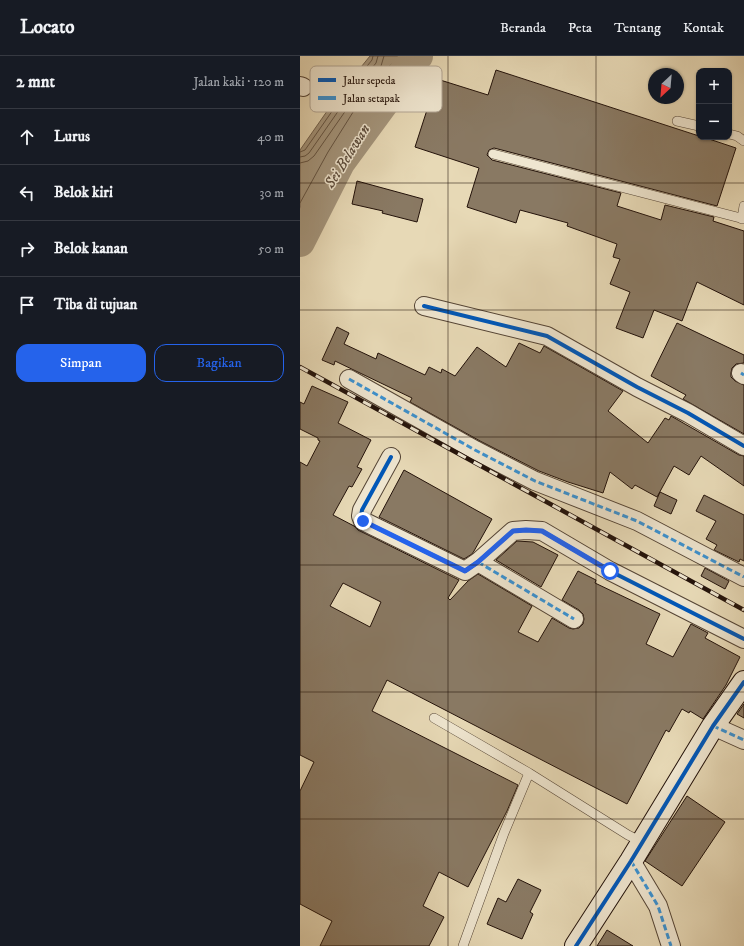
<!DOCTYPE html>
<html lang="id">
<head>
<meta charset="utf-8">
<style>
  :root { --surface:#171b24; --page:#242831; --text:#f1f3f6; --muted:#9ea1a6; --line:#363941; --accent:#2563eb }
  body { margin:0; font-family:"IM FELL DW Pica",serif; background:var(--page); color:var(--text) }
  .controls { position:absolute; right:12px; top:12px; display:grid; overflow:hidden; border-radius:8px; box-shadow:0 1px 3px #0004 }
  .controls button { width:36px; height:36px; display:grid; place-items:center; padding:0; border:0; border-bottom:1px solid var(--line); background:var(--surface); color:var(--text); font:20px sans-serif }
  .compass { position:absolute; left:348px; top:12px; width:36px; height:36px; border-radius:50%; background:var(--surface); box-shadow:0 1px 3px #0004; rotate:206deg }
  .stop { position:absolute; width:12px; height:12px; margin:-9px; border:3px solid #2563eb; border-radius:50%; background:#fff }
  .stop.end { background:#2563eb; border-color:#fff; box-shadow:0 1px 4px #0008 }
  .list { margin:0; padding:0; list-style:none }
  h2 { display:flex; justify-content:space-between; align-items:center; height:52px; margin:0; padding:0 16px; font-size:17px }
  h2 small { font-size:13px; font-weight:400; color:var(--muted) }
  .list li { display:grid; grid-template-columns:26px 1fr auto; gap:12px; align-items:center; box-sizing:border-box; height:56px; padding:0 16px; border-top:1px solid var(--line) }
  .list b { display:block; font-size:15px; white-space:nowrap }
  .list em { font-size:13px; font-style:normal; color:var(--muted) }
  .actions { display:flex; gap:8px; padding:12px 16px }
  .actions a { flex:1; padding:9px 0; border:1px solid var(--accent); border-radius:12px; text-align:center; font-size:14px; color:var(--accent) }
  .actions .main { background:var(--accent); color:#fff }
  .icon { flex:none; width:22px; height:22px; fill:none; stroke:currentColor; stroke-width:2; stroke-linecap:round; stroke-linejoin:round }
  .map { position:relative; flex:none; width:444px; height:890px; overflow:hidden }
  header { display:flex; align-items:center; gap:24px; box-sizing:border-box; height:56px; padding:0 20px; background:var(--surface); border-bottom:1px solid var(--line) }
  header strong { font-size:19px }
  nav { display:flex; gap:22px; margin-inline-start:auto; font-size:14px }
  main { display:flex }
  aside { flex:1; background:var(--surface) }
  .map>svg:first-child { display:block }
  .water { fill:#a4957c; stroke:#70614e }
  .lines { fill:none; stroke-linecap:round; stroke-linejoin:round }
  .shore { stroke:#645443; stroke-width:1 }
  .river { stroke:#a4957c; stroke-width:30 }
  .building { fill:#897963; stroke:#23120a; fill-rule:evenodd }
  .lane-casing { stroke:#544435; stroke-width:10 }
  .street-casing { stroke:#544435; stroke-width:20 }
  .secondary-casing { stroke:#23120a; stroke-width:24 }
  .lane { stroke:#efe6d0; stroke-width:9 }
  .street { stroke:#efe6d0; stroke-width:18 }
  .secondary { stroke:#efe6d0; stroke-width:22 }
  .rail-casing { stroke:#23120a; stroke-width:4.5 }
  .rail { stroke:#efe6d0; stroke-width:3; stroke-dasharray:9; stroke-linecap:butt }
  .quiet { stroke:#3b92d2; stroke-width:3; stroke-dasharray:6 3; stroke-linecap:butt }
  .cycleway-casing { stroke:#efe6d0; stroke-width:6 }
  .cycleway { stroke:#0057b8; stroke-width:4 }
  .route { stroke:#2563eb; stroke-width:5 }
  .grid { fill:none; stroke:#23120a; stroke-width:1; stroke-opacity:0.55 }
  .labels { text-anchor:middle; stroke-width:3; stroke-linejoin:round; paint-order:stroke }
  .water-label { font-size:15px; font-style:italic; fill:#5d4d3d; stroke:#efe6d0 }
  .key { fill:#efe6d0; stroke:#b2a695; stroke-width:1 }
  .key-label { font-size:11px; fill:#23120a }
</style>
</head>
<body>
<header>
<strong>Locato</strong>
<nav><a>Beranda</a><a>Peta</a><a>Tentang</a><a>Kontak</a></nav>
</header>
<main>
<aside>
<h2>2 mnt<small>Jalan kaki · 120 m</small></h2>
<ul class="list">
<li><svg class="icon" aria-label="ahead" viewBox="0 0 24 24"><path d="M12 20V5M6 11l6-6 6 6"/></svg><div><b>Lurus</b></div><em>40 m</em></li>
<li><svg class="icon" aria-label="left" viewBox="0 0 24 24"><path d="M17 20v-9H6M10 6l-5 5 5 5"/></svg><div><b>Belok kiri</b></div><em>30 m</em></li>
<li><svg class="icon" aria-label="right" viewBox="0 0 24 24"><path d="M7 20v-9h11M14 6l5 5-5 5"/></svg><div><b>Belok kanan</b></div><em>50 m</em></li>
<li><svg class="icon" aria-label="arrive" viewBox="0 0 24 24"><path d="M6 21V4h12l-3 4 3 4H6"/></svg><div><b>Tiba di tujuan</b></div></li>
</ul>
<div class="actions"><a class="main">Simpan</a><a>Bagikan</a></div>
</aside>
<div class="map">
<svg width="444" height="890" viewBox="0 0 444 890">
  <rect width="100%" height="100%" fill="#e7d9b6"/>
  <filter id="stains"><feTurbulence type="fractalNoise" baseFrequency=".005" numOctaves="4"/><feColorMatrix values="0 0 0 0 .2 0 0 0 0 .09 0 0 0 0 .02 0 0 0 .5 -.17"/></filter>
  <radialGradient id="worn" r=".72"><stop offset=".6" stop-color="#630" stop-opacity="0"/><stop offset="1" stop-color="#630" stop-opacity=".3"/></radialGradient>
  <!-- water -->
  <path class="water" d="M70,0h53l-28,26 -23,27 -31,51 -41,74v-84l39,-56z"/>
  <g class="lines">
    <!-- shore -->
    <path class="shore" d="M0,96l5,-2 37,-53 30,-37 1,-4
      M0,101l5,-1 4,-3 37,-53 30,-37 2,-7
      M0,107l8,-2 6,-5 37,-53 30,-37 3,-10
      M0,147l28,-51 32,-51 24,-30 17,-15
      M0,159l33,-60 32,-51 24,-29 21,-19
      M0,169l37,-67 32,-51 23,-28 25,-23"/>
    <!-- river -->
    <path class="river" d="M0,186l40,-79 44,-60 14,-24 20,-23"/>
  </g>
  <!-- building -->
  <path class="building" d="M196,14l203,66v1h4l33,11 -19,58 -223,-58 -5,2 -2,5 5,5 129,33 -4,13 44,14 4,-15 49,12 -1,4 31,10v74l-47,-23 -15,39 -28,-11 -11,28 -27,-10 14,-36 -20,-8 10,-25 -7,-2 4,-13 -50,-18 1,-3 -48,-13 -4,13 -49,-16 12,-39 -64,-21 22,-68 51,16z
    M57,125l66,18 -6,23 -35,-9 1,-2 -31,-7z
    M377,267l67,32v8l-8,1 -4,4 -1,5v4l4,4 9,4v49l-61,-35 3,-4 -35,-19z
    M37,271l12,6 -5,11 32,15 2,-6 47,22 4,-8 12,6 1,-4 13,7 22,-29 29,20 13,-24 21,10 4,-7 79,45 -15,20 40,32 17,-25 4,2 2,-4 68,39 5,1v30l-43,-30 -12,19 -15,-9 -17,31 -22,-12 -3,4 -22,-17 -7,21 -35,-11 -29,-11 -59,-30 -70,-39 2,-4 -77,-37 -1,4 -12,-5z
    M12,330l36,16 -10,21 33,17 -14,27 5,2 -10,18 -3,-1 -16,29 21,11 4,4 101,50 -11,18 2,2 18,-19 10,-7 54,32 -14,26 20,10 14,-24 17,10 4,1 6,-1 4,-4 1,-5 -1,-5 -4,-4 -17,-10 16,-29 18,9 -1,3 65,31 -14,30 27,13 18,-33 17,9 -3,5 35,19 -14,28 -23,34 -13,-8 -1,2 -7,-4 -13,23 -3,-2 -39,74 -240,-124 -15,31 146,74 -11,26 -39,76 -29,-15 -16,34 21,11 -15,29h-109l12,-25 -32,-17v-113l14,-29 -14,-7v-293l7,4 13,-25 -2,-1v-2l-18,-9v-27l4,2zM43,527l38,19 -11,25 -40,-21z
    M104,414l88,49 -18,32 -2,3 -8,5 -85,-42z
    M360,436l17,8 -6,14 -17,-8z
    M404,439l40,20v46l-4,-2 -1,3 -25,-12 3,-5 -11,-6 10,-18 -20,-10z
    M217,485l16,1 25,13 -17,32 -45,-27z
    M405,512l24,13 -4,8 -24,-13z
    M444,648v14l-7,-4z
    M387,740l38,26 -43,64 -37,-25z
    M218,823l23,11 -11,22 3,2 -11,25 -35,-15 11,-26 8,4z
    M307,874l26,16h-36z"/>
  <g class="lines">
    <defs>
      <path id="lane" d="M377,65l22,5
        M429,78l8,2 7,5
        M193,98l251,65
        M442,163l2,-13
        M134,662l95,55 99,62 14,7
        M163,890l41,-113 25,-60"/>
      <path id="street" d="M0,30l3,1
        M124,250l123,30 90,51 51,26 56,33
        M441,317l3,2
        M49,323l126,71 60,31 102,40 107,56
        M91,401l-29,53 -1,6 2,5 102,50 13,-9 35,-31 13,-1 16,1 68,40 134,68
        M178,506l96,57
        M413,670l31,14
        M331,805l27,45 13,40"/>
      <path id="secondary" d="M276,890l55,-85 82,-135 31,-44"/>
    </defs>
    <!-- lane casing -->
    <use href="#lane" class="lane-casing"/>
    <!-- street casing -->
    <use href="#street" class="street-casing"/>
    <!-- secondary casing -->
    <use href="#secondary" class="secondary-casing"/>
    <!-- lane -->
    <use href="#lane" class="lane"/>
    <!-- street -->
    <use href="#street" class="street"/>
    <!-- secondary -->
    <use href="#secondary" class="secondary"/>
    <defs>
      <path id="rail" d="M0,311l444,243"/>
    </defs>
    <!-- rail casing -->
    <use href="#rail" class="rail-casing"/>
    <!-- rail -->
    <use href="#rail" class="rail"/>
    <!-- quiet -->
    <path class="quiet" d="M441,317l3,2
      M49,323l126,71 60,31 102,40 107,56
      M178,506l96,57
      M413,670l31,14
      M331,805l27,45 13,40"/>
    <defs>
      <path id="cycleway" d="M124,250l123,30 90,51 51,26 56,33
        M91,401l-29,53 -1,6 2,5 102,50 13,-9 35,-31 13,-1 16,1 68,40 134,68
        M276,890l55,-85 82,-135 31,-44"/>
    </defs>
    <!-- cycleway casing -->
    <use href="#cycleway" class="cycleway-casing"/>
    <!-- cycleway -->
    <use href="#cycleway" class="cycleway"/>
  </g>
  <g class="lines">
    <!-- route -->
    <path class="route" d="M63,465l102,50 13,-9 35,-31 13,-1 16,1 68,40"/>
  </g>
  <!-- grid -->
  <path class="grid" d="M148,0v890M296,0v890M0,127h444M0,254h444M0,381h444M0,509h444M0,636h444M0,763h444"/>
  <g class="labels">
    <!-- water labels -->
    <g class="water-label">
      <text transform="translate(47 100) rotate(-58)" y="5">Sei Belawan</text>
    </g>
  </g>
  <!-- legend -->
  <rect x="10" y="10" width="132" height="46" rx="6" class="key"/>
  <rect x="18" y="22" width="18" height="4" fill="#0057b8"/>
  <rect x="18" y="40" width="18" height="4" fill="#3b92d2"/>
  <g class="key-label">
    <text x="43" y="28">Jalur sepeda</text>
    <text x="43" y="46">Jalan setapak</text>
  </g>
  <rect width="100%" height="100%" filter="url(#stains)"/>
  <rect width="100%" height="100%" fill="url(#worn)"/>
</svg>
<div class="controls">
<button>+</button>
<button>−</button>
</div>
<svg class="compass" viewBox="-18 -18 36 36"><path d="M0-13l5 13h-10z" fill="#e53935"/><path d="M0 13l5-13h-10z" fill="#9ea1a6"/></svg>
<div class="stop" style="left:310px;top:515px"></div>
<div class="stop end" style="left:63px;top:465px"></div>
</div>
</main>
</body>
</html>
